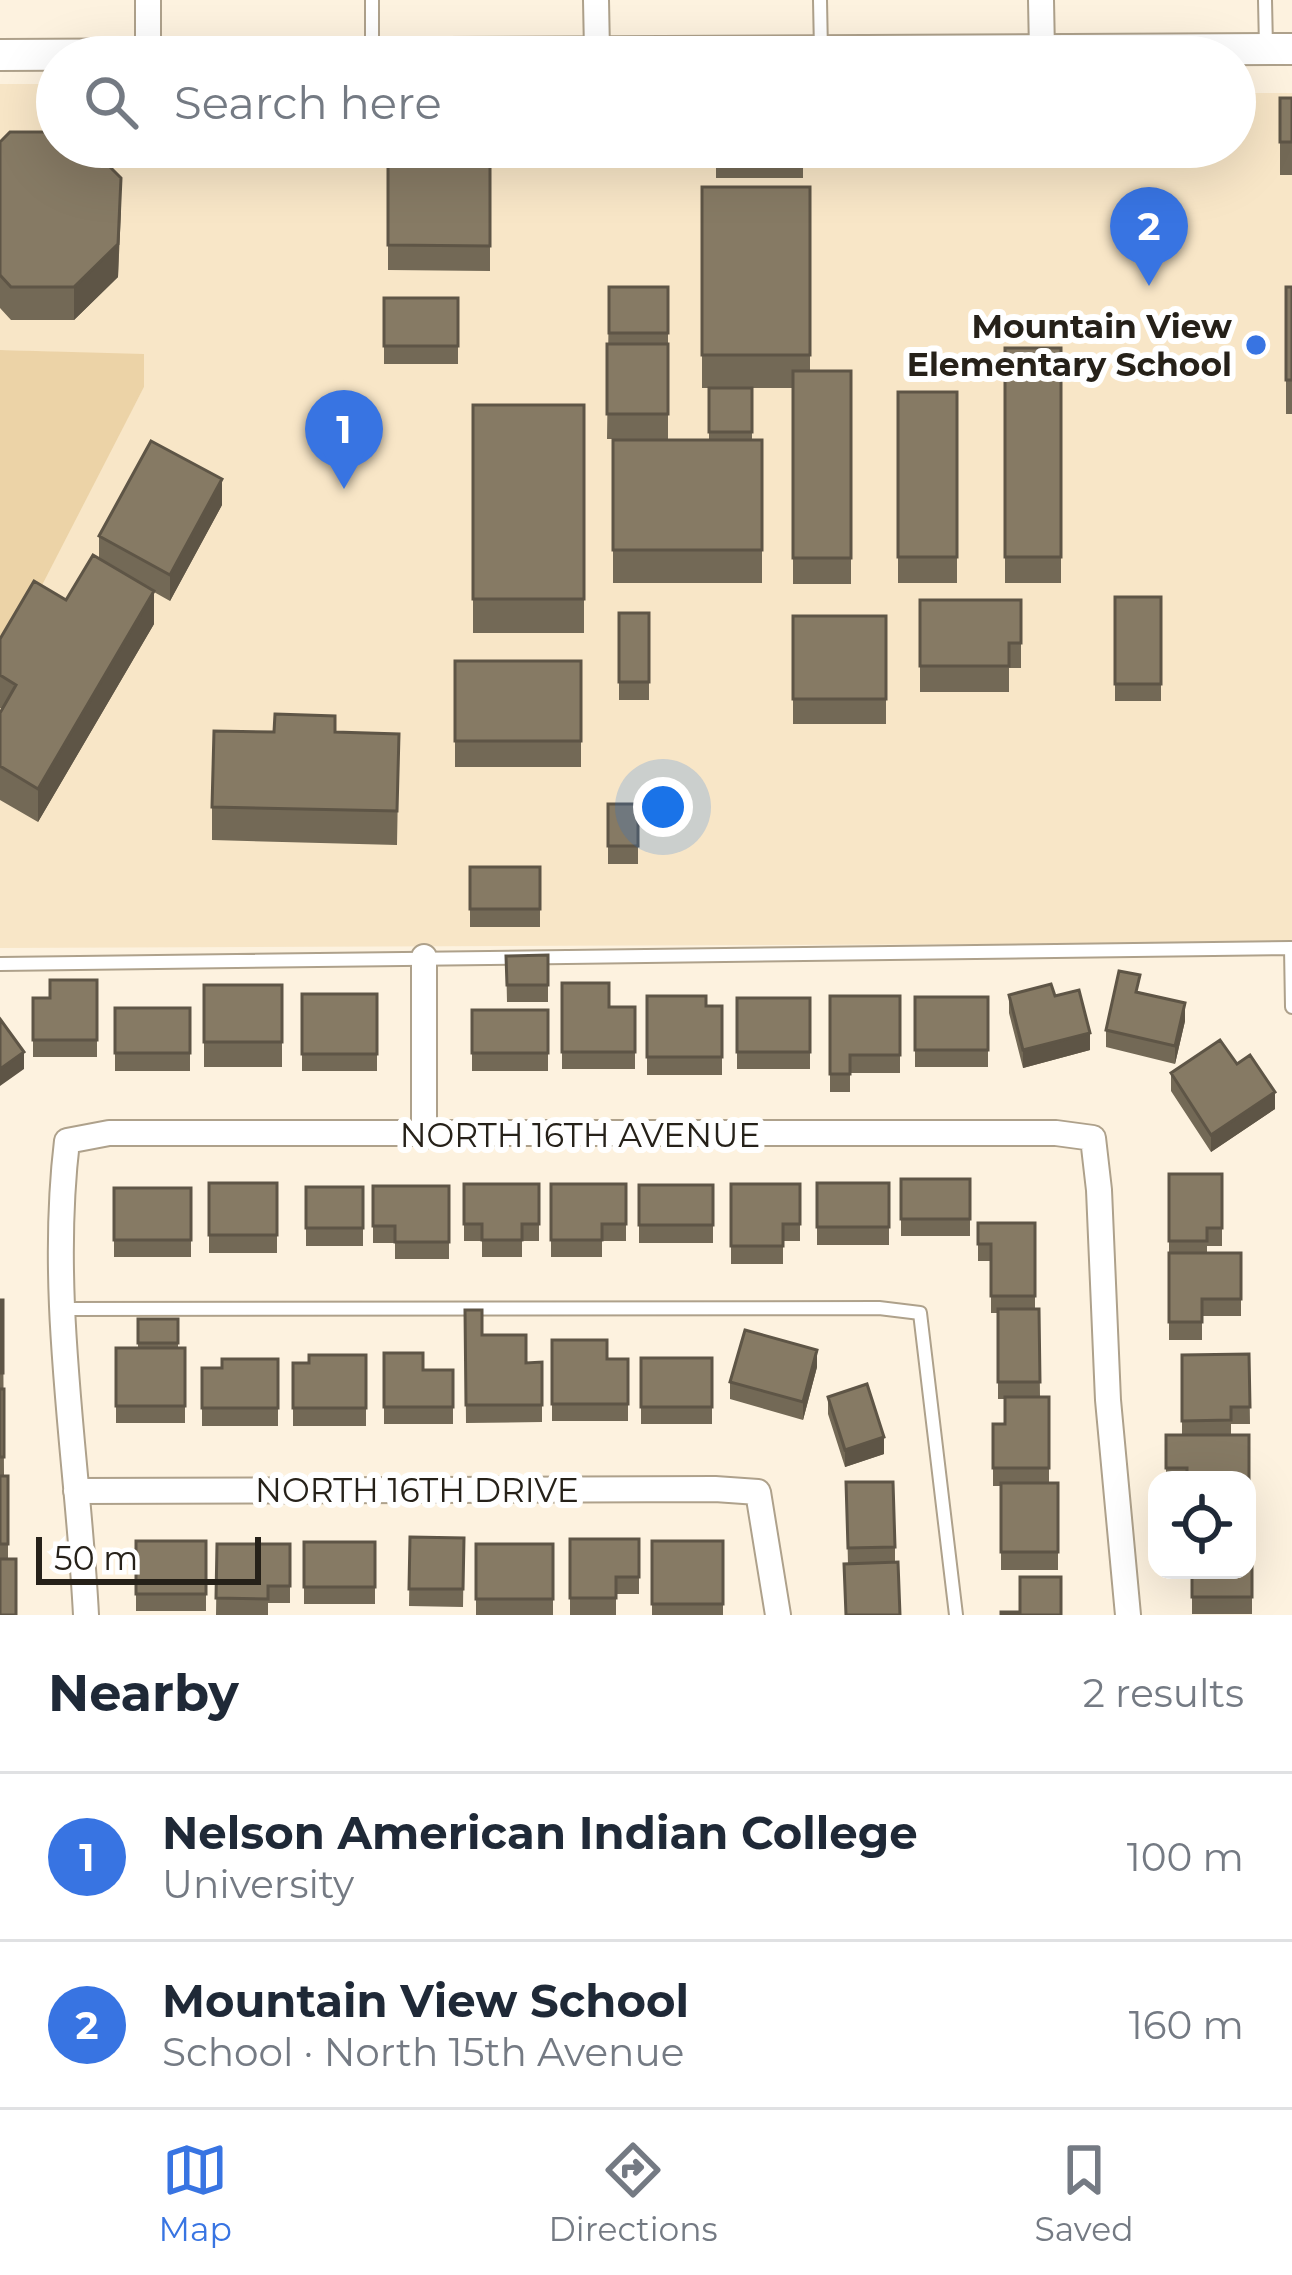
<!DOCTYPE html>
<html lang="en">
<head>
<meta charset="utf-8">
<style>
  :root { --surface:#fff; --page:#f2f2f3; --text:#1f2937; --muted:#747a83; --line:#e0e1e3; --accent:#3874e2 }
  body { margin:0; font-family:Montserrat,sans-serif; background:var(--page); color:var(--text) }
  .controls { position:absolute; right:36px; bottom:36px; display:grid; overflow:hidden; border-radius:24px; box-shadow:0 12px 48px #0002 }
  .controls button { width:108px; height:108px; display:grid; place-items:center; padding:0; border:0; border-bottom:3px solid var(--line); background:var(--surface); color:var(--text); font:60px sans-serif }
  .scale { position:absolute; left:36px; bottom:30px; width:225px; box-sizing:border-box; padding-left:12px; border:6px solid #262119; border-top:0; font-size:33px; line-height:42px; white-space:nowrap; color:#262119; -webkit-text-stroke:9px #fff; paint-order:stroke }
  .you { position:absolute; left:663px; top:807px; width:42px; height:42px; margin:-30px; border:9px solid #fff; border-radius:50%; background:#1a73e8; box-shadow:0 0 0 18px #1a73e833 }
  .badge { display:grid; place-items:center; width:78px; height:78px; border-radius:50%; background:var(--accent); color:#fff; font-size:39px; font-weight:700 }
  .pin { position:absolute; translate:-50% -99px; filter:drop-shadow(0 3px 6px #0008) }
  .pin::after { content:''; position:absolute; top:63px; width:42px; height:36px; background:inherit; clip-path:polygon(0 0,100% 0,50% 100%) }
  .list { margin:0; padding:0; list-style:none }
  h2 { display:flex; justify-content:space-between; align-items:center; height:156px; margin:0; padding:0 48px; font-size:51px }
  h2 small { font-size:39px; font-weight:400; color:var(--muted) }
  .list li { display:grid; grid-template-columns:78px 1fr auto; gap:36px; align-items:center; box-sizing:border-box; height:168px; padding:0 48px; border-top:3px solid var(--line) }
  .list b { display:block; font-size:45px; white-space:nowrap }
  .list p { margin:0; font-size:39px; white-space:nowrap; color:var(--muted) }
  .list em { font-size:39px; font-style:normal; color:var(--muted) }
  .icon { flex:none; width:66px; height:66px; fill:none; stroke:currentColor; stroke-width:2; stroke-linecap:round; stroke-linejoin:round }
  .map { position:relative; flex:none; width:1292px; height:1615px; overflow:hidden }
  .search { position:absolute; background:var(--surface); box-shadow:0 12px 48px #0002; left:36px; right:36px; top:36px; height:132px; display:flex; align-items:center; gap:30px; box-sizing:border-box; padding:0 42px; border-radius:66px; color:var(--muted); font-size:45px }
  .sheet { height:492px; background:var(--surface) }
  nav { display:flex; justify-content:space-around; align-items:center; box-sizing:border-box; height:168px; border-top:3px solid var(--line); background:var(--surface); font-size:33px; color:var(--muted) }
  nav a { display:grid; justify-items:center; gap:6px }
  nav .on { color:var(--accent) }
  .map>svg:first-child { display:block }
  .built { fill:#f8e6c7 }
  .green { fill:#ecd3a7 }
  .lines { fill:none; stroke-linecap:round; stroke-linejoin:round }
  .service-casing { stroke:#aea18b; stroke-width:16 }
  .minor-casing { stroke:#aea18b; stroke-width:28 }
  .tertiary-casing { stroke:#aea18b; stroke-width:34 }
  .service { stroke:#fff; stroke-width:12 }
  .minor { stroke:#fff; stroke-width:24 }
  .tertiary { stroke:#fff; stroke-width:30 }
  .wall { fill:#736956 }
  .shaded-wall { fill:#5e5546 }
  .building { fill:#867a64; stroke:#5e5546; stroke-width:3 }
  .poi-dot { fill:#3874e2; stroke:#fff; stroke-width:4.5 }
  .labels { text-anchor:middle; stroke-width:12; stroke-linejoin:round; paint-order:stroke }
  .poi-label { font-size:33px; font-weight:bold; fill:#262119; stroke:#fff; text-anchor:end }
  .street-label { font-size:33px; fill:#262119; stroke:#fff }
</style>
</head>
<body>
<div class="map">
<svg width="1292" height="1615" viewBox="0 0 1292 1615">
  <rect width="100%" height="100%" fill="#fdf2df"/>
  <!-- built -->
  <path class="built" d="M0,84h57v63h1178v-54h57v850l-1292,5v-292l144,-269v-32l-144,-5z"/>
  <!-- green -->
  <path class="green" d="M0,350l144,4v33l-105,204 -39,65z"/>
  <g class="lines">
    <defs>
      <path id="service" d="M372,0v51
        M820,0l1,51
        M1265,0l1,47
        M0,964l1291,-16 1,59
        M63,1309l816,-1 41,5 36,302"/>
      <path id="minor" d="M148,0v53
        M596,0l1,51
        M1041,0l1,51
        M424,957v179
        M76,1491l639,-2 43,3 20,123
        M86,1615c-8,-157 -38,-317 -19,-474l42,-8h947l37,5 6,52 9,210 20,215"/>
      <path id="tertiary" d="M0,55l1292,-6"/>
    </defs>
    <!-- service casing -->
    <use href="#service" class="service-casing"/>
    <!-- minor casing -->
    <use href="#minor" class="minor-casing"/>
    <!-- tertiary casing -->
    <use href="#tertiary" class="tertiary-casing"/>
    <!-- service -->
    <use href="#service" class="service"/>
    <!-- minor -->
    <use href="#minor" class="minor"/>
    <!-- tertiary -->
    <use href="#tertiary" class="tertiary"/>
  </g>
  <!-- wall -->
  <path class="wall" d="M1280,98h12v77h-12z
    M0,142l121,69 -3,66 -44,43h-63l-11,-12z
    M716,147h87v31h-87z
    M388,151l102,4v116l-102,-1z
    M702,187h108v184h41v213h-58v-196h-41v52h10v143h-149v-143h96v-52h-7z
    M609,287h59v152h-61z
    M1286,287h6v127h-6z
    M384,298h74v66h-74z
    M1005,348h56v235h-56z
    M898,392h59v191h-59z
    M473,405h111v228h-111z
    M222,505l-52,96 -16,-9v32l-116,198 -38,-22v-87l2,-4 -2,-1v-69l66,-39 33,-42v-22z
    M1115,597h46v104h-46z
    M920,600h101v68h-12v24h-89z
    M619,613h30v87h-30z
    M793,616h93v108h-93z
    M455,661h126v106h-126z
    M335,732l64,2 -2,111 -185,-5v-33z
    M608,804h30v60h-30z
    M470,867h70v60h-70z
    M548,955v47h-41l-1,-46z
    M97,980v77h-64v-59h17z
    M562,983l47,24h26v62h-73z
    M204,985h78v82h-78z
    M1140,993l45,28 -10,43 -69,-17v-17z
    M302,994h75v77h-75z
    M1009,995l46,1 35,54 -67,18 -14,-55z
    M647,996l59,10h16v69h-75z
    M830,996h70v77h-50v19h-20z
    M915,997h73v70h-73z
    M737,998h73v71h-73z
    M115,1008h75v63h-75z
    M472,1010h76v61h-76z
    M1237,1064l38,45 -64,43 -40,-61v-18z
    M1169,1174h53v72h-15v7h34v63h-39v24h-33z
    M901,1179h69v57h-69z
    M209,1183h68v70h-68z
    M817,1183h72v62h-72z
    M464,1184h75v57h-17v16h-40v-16h-18z
    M551,1184h75v57h-24v16h-51z
    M731,1184h69v57h-17v23h-52z
    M639,1185h74v58h-74z
    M373,1186h76v73h-54v-16h-22z
    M306,1187h57v59h-57z
    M114,1188h77v69h-77z
    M978,1223h57v86h4l1,88h9v86h9v87h-57v-84h-8v-62h12v-25h-7v-86h-7v-52h-13z
    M0,1300h3l1,175h-4z
    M465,1310l17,25 44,28 16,-1v60l-76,1z
    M138,1319h40v29h7v75h-69v-75h22z
    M552,1340l55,19h21v62h-76z
    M384,1353l39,17h30v54h-69z
    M1249,1354l1,70h-19v11h18v86h-2v-41h-81v-45h16v-80z
    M366,1355v71h-73v-63h16z
    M641,1358h71v66h-71z
    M278,1359v67h-76v-58h20z
    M817,1367l-14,53 -73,-21v-17z
    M828,1397l56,57 -39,13 -17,-53z
    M0,1476h8v83l-8,56z
    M846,1482l49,65v16l-47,1z
    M1252,1528v86h-60v-44z
    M410,1537l54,1 -1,69 -54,-1z
    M570,1539h69v55h-23v21h-46z
    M136,1541h70v70h-70z
    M652,1541h71v74h-71z
    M304,1542h71v62h-71z
    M217,1544h73v59h-22v12h-52z
    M476,1544h77v71h-77z"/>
  <!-- shaded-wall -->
  <path class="shaded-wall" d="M121,178l-3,99 -44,43v-33z
    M222,479v26l-52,96v-26z
    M154,591v33l-116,198v-33z
    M1185,1003v18l-10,43v-18z
    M1090,1033v17l-67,18v-18z
    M24,1052v17l-24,17v-17z
    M1275,1092v17l-64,43v-17z
    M817,1350v17l-14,53v-18z
    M884,1437v17l-39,13v-17z"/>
  <!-- building -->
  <path class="building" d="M1280,98h12v44h-12z
    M10,132h47v15h33l31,31 -3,66 -44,43h-63l-11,-12v-133z
    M408,147h67l-1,8h16v91l-102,-1v-94h20z
    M716,147h87v6h-87z
    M702,187h108v168h-108z
    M609,287h59v46h-59z
    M1286,287h6v93h-6z
    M384,298h74v48h-74z
    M607,344h61v70h-61z
    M1005,348h56v209h-56z
    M793,371h58v187h-58z
    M709,388h43v44h-43z
    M898,392h59v165h-59z
    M473,405h111v194h-111z
    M613,440h149v110h-149z
    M151,441l71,38 -52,96 -71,-39z
    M93,555l61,36 -116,198 -38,-23v-53l16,-28 -16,-10v-36l34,-58 32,19z
    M1115,597h46v87h-46z
    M920,600h101v43h-12v23h-89z
    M619,613h30v69h-30z
    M793,616h93v83h-93z
    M455,661h126v80h-126z
    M275,714l60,2v16l64,2 -2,77 -185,-4 2,-76 60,1z
    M608,804h30v42h-30z
    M470,867h70v42h-70z
    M548,955v30h-41l-1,-29z
    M1119,971l21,4 -4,17 49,11 -10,43 -69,-16z
    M50,980h47v60h-64v-42h17z
    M562,983h47v24h26v45h-73z
    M1051,984l4,12 24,-6 11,43 -67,17 -14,-55z
    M204,985h78v57h-78z
    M302,994h75v60h-75z
    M647,996h59v10h16v51h-75z
    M830,996h70v59h-50v19h-20z
    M915,997h73v53h-73z
    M737,998h73v54h-73z
    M115,1008h75v45h-75z
    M472,1010h76v43h-76z
    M0,1019l24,33 -24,17z
    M1220,1040l17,24 13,-9 25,37 -64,43 -40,-62z
    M1169,1174h53v54h-15v13h-38z
    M901,1179h69v40h-69z
    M209,1183h68v52h-68z
    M817,1183h72v44h-72z
    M464,1184h75v40h-17v16h-40v-16h-18z
    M551,1184h75v40h-24v16h-51z
    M731,1184h69v40h-17v22h-52z
    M639,1185h74v40h-74z
    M373,1186h76v56h-54v-16h-22z
    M306,1187h57v41h-57z
    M114,1188h77v52h-77z
    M978,1223h57v73h-44v-52h-13z
    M1169,1253h72v46h-39v23h-33z
    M0,1300h3v73h-3z
    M998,1309h41l1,73h-42z
    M465,1310h17v25h44v28l16,-1v43h-76z
    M138,1319h40v24h-40z
    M745,1330l72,20 -14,52 -73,-20z
    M552,1340h55v19h21v45h-76z
    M116,1348h69v58h-69z
    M384,1353h39v17h30v37h-69z
    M1249,1354l1,53h-19v13l-49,1v-66z
    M309,1355h57v53h-73v-45h16z
    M641,1358h71v49h-71z
    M222,1359h56v49h-76v-40h20z
    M867,1384l17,53 -39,13 -17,-53z
    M0,1389h4v68h-4z
    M1005,1397h44v71h-56v-44h12z
    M1166,1435h83v69h-2v-24h-60v-12h-21z
    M0,1476h8v68h-8z
    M846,1482h47l2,65 -47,1z
    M1001,1483h57v69h-57z
    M1247,1528h5v69h-60v-27h55z
    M410,1537l54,1 -1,51h-54z
    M570,1539h69v38h-23v21h-46z
    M136,1541h70v53h-70z
    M652,1541h71v63h-71z
    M304,1542h71v45h-71z
    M217,1544h73v42h-22v13l-52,-1z
    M476,1544h77v55h-77z
    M0,1559h16v56h-16z
    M898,1562l2,53h-54l-2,-51z
    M1020,1577h41v38h-60v-3h19z"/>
  <!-- markers -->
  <circle class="poi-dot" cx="1256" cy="345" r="12"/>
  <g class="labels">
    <!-- poi labels -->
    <g class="poi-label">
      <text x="1232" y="338">Mountain View<tspan x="1232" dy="38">Elementary School</tspan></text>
    </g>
    <!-- street labels -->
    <g class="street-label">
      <text x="580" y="1147">NORTH 16TH AVENUE</text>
      <text x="417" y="1502">NORTH 16TH DRIVE</text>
    </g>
  </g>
</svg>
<div class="controls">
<button><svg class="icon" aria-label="locate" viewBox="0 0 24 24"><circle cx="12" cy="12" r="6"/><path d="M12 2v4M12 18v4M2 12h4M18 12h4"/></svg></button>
</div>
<div class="scale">50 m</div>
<div class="you"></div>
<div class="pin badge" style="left:344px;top:489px">1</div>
<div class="pin badge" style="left:1149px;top:286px">2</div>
<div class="search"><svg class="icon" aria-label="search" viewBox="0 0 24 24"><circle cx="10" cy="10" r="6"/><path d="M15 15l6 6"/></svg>Search here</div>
</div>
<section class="sheet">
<h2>Nearby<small>2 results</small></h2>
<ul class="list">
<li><span class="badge">1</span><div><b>Nelson American Indian College</b><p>University</p></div><em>100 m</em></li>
<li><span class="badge">2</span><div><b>Mountain View School</b><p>School · North 15th Avenue</p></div><em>160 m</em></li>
</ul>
</section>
<nav>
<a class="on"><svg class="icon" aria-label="map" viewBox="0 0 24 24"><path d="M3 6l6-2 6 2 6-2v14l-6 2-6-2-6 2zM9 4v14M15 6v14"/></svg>Map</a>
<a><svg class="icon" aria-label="directions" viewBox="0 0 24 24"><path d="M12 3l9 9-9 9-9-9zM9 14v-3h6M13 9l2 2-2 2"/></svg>Directions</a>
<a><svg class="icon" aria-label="saved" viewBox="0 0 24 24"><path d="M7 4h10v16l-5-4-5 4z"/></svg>Saved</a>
</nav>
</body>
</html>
